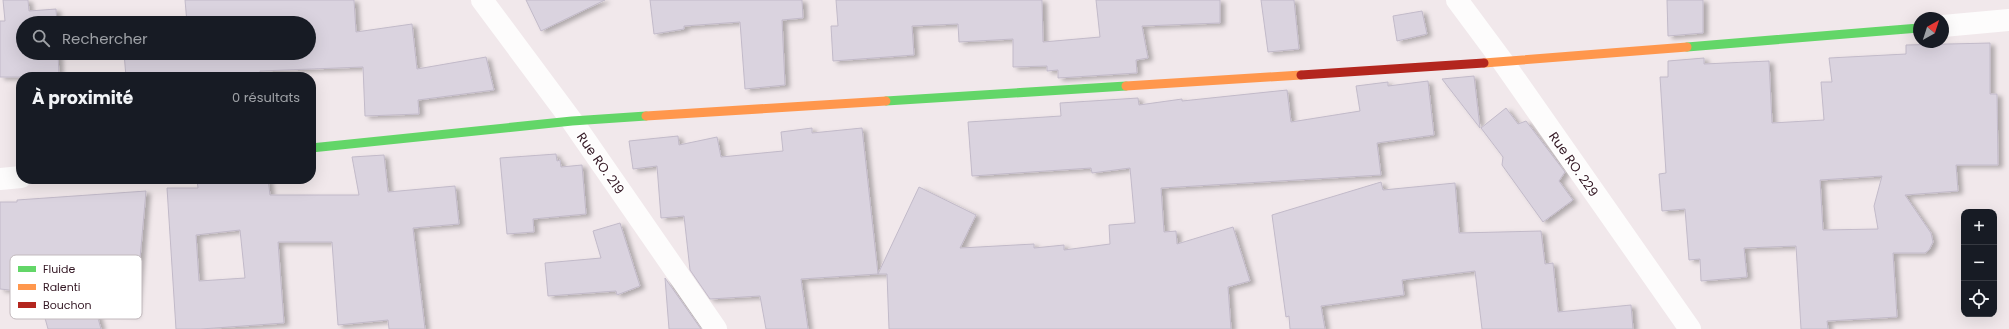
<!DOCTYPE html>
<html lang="fr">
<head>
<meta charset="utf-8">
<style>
  :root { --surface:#171b24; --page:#20242c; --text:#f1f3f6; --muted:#9ea1a6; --line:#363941 }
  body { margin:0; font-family:Poppins,sans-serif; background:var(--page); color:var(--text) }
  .controls { position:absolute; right:12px; bottom:12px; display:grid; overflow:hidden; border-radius:8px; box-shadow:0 4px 16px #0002 }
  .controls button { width:36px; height:36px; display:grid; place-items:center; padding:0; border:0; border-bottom:1px solid var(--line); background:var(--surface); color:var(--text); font:20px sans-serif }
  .compass { position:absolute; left:1913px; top:12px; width:36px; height:36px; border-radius:50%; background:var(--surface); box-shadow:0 4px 16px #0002; rotate:39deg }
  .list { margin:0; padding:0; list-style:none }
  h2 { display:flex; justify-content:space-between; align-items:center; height:52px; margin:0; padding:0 16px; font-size:17px }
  h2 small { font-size:13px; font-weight:400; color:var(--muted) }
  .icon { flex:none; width:22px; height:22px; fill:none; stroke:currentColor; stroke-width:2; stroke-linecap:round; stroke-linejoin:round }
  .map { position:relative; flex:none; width:2009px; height:329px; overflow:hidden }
  .search { position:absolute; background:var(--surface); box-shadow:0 4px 16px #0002; left:16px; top:16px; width:300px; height:44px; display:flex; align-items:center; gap:10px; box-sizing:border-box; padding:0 14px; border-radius:22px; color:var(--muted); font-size:15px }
  .panel { position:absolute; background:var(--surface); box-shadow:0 4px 16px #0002; left:16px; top:72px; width:300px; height:112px; border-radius:16px }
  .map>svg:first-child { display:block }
  .building { fill:#dad3df; stroke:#c2bac9; fill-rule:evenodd; filter:url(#shadow) }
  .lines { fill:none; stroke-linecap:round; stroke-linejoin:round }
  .street { stroke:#fdfcfc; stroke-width:22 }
  .fast { stroke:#63d668; stroke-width:9 }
  .slow { stroke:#ff974d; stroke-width:9 }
  .jam { stroke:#b3261e; stroke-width:9 }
  .labels { text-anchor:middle; stroke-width:3; stroke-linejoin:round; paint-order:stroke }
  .street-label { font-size:13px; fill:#331723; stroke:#fff }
  .key { fill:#fff; stroke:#c2b9bd; stroke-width:1 }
  .key-label { font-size:11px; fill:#331723 }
</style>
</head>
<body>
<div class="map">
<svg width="2009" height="329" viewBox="0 0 2009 329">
  <defs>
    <filter id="shadow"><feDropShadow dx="4.5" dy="2.5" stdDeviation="2" flood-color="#0004"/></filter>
  </defs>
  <rect width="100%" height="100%" fill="#f1e8eb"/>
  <!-- building -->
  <path class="building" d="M3,0h25l1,11 27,-2 1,14h-34v30h35l1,24h-59v-56h5z
    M185,0h169l2,32 56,-8 5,45 69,-12 8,33 -76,10 1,14 -54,2 -2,-49 -103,4 1,6h-135l-2,-24h185v-30h-122z
    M526,0h79l-64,31z
    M650,0h152l1,18 -21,2 3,65 -40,4 -5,-67 -56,4v3l-30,5z
    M836,0h206l1,42 57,-5 -4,-37h124v23l-78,3 6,32 -12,2 1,13 -79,5v-8l-11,1v-5l-34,1v-28l-54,3 -1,-18 -46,2 2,29 -81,6 -2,-35h7z
    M1261,0h33l5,49 -31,3z
    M1667,0h36v33l-35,3z
    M1422,11l5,23 -30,7 -4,-25z
    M1990,43v51h7l1,71h-42l2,26 -53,4 26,38 2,9 -4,8 -4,3h-32l4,64 -70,4 1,8h-27l-5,-83 -52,2 3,29 -46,4 -1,-22 -11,1 -4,-51 -23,2 -3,-37 7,-1 -6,-96h8v-16l36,-3v6l65,-3 3,62 52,-3 -3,-38h11l-3,-24 77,-4v-9zM1882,176l-8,30 4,23 -55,1 -3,-50z
    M1474,76l6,52 -38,-49z
    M1428,81l6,54 -57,8 4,32 -220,13 3,44 12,-1 1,13 56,-17 17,54 -22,6 3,42h-342l-2,-55h-9l41,-87 57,28 -16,33 74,-4v4l30,-3v5l46,-6 -1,-19 26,-2 -5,-55 -38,5 -1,-5 -119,8 -4,-54 93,-6 -1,-13 78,-5 1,7 43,-6v2l105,-11 4,32 69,-11 -4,-25 32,-4v4z
    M1506,108l12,16 8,-3 39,51 -6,9 14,19 -30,22 -41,-57 1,-8 -22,-29z
    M812,128v5l50,-5 16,146 -77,5 7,50h-42l-6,-33 -50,3 -20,-29 -6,-54 -23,2 -4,-52 -24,3 -4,-28 49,-5 1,9 38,-8 4,20 62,-6 -2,-19z
    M556,154l1,7 3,-1 1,7 21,-2 4,49 -53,5 1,13 -27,2 -7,-76z
    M384,155l4,37 67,-6 4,38 -46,4 12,101h-36l-1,-9 -50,5 -6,-83h-54l6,81 -83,6h-25l-9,-141h31l-1,-9h71l2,16h89l-7,-38zM240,230l5,48 -46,3 -3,-46z
    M1381,182l2,8 72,-7 4,50 82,-2 4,33 8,-1 5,49 73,-7 2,24h-151l-7,-58 -73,9 2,15 -83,11 4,23h-35l-1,-13 -3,1 -14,-102z
    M146,191l-11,124 -39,-4 5,18h-53l-10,-36 -38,-4v-87h17v-2z
    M620,223l20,63 -23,9 -1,-4 -68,5 -3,-33 56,-5 -8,-27z
    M665,278l36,51h-32z"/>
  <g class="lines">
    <!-- street -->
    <path class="street" d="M482,0l90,121 144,208
      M1457,0l46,62 187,267
      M1943,26l66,-6
      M0,179l21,-2"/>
    <!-- fast -->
    <path class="fast" d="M1687,47l232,-19
      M886,101l240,-15
      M311,148l261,-27 74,-5"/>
    <!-- slow -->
    <path class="slow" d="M1484,63l203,-16
      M1126,86l175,-11
      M646,116l240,-15"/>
    <!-- jam -->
    <path class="jam" d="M1301,75l183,-12"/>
  </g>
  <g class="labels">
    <!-- street labels -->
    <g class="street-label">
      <text transform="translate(601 163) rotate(55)" y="5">Rue RO. 219</text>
      <text transform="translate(1574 164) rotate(55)" y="5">Rue RO. 229</text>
    </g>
  </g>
  <!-- legend -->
  <rect x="10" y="255" width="132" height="64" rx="6" class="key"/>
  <rect x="18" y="266" width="18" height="6" fill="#63d668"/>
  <rect x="18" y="284" width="18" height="6" fill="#ff974d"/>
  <rect x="18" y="302" width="18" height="6" fill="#b3261e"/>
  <g class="key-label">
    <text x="43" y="273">Fluide</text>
    <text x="43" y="291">Ralenti</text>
    <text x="43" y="309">Bouchon</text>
  </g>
</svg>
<div class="controls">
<button>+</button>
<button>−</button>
<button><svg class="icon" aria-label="locate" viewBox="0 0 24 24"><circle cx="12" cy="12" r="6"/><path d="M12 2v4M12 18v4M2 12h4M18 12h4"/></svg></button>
</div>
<svg class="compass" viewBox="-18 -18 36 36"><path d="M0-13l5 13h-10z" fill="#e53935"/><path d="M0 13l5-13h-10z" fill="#9ea1a6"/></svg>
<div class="search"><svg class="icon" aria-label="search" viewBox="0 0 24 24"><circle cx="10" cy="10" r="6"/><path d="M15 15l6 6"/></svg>Rechercher</div>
<section class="panel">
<h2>À proximité<small>0 résultats</small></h2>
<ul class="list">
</ul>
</section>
</div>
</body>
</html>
